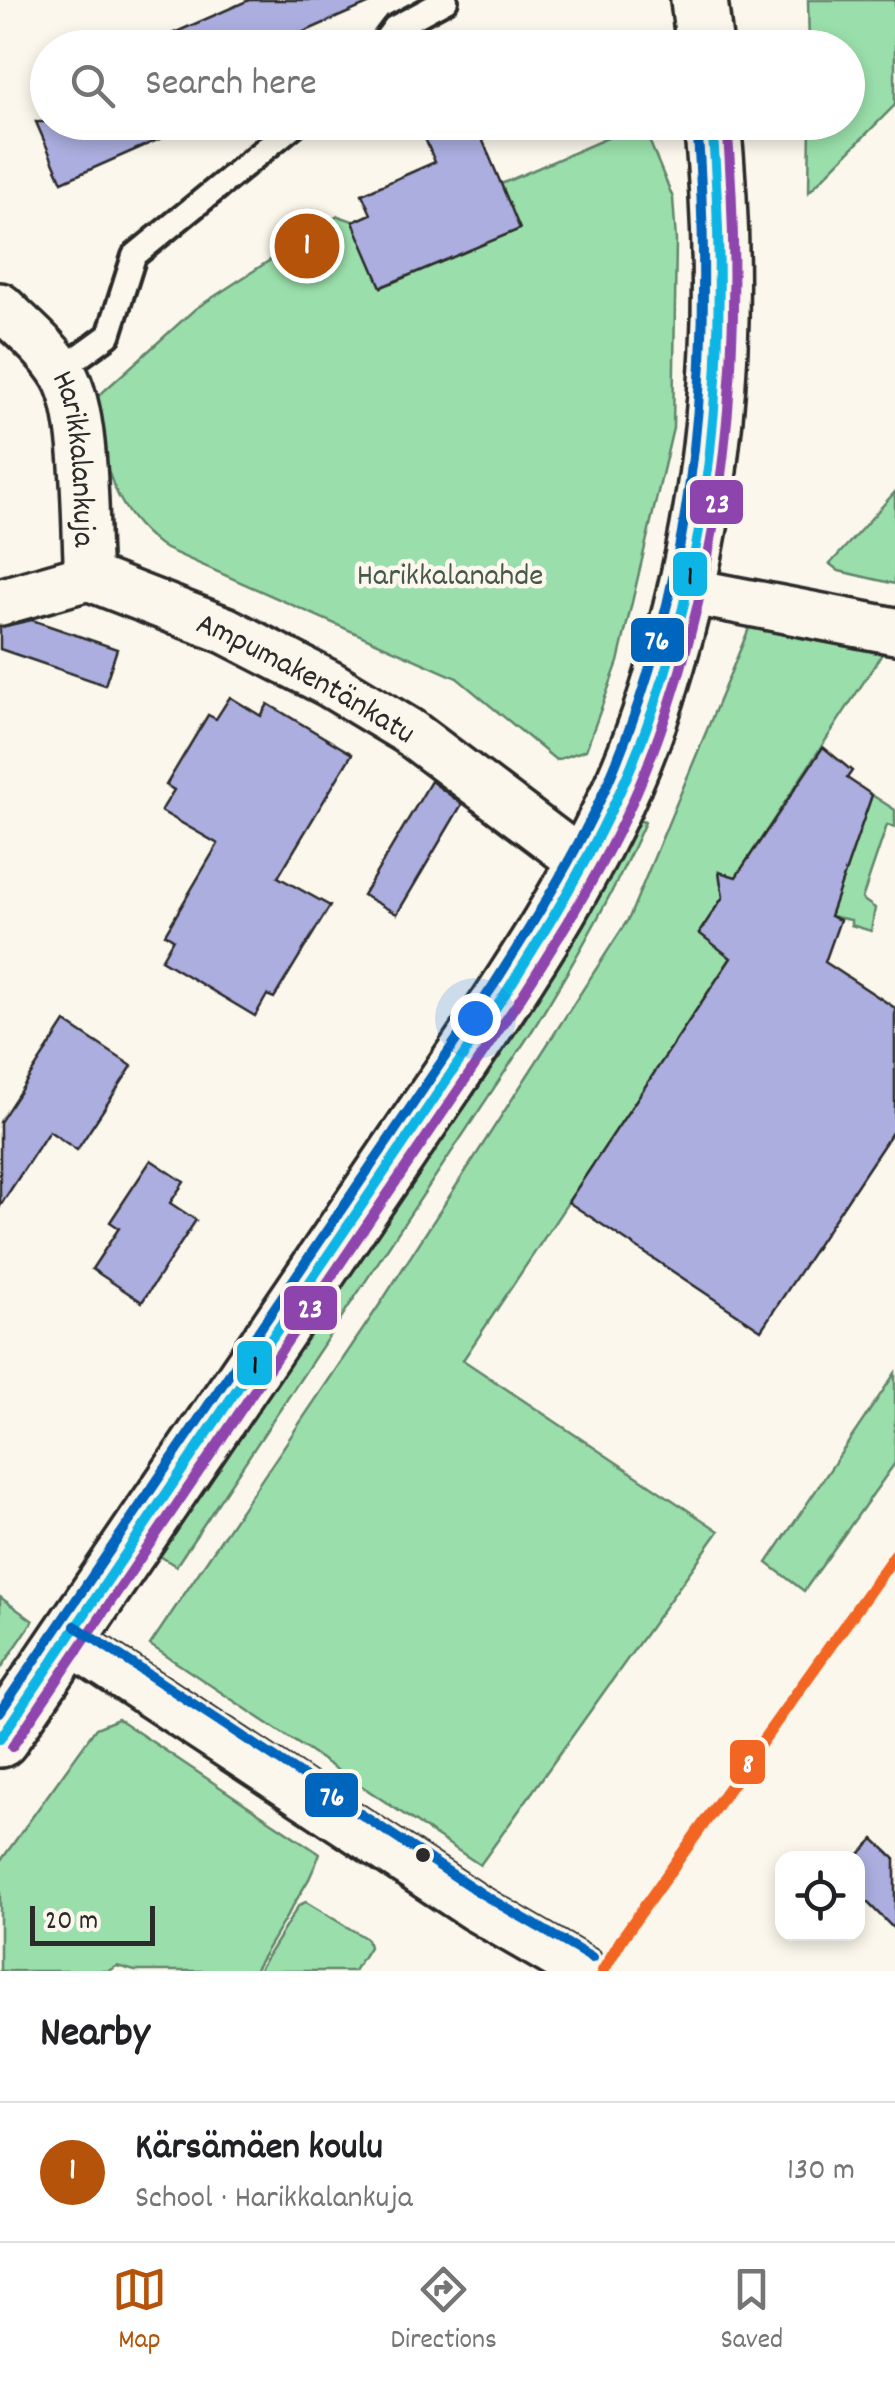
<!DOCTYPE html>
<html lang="en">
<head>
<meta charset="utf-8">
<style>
  :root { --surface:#fff; --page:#f6f6f6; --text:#202124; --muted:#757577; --line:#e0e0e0; --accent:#b45309 }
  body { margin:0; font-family:Dekko,sans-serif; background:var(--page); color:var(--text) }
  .controls { position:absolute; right:30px; bottom:30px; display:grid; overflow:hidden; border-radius:20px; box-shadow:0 5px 15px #0003 }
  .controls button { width:90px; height:90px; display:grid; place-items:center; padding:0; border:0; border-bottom:2px solid var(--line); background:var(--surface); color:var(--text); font:50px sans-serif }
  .scale { position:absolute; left:30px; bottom:25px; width:125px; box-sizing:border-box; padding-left:10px; border:5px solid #2b2b2b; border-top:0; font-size:28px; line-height:35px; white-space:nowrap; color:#2b2b2b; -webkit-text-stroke:8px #fbf7ec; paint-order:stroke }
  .you { position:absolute; left:475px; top:1018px; width:35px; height:35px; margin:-25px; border:8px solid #fff; border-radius:50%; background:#1a73e8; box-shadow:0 0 0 15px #1a73e833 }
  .badge { display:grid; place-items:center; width:65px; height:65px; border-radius:50%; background:var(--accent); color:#fff; font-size:32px; font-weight:700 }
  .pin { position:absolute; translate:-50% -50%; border:5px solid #fff; box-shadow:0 2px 10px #0006 }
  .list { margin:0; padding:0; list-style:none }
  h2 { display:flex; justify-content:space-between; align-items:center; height:130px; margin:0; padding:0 40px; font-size:42px }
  h2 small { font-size:32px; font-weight:400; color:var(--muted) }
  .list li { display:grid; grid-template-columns:65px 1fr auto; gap:30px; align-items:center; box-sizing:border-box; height:140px; padding:0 40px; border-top:2px solid var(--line) }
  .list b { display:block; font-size:38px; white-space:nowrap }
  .list p { margin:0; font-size:32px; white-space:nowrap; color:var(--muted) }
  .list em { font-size:32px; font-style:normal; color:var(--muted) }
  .icon { flex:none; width:55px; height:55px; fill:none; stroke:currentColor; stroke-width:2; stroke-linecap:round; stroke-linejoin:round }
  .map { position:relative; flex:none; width:895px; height:1971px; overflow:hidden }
  .search { position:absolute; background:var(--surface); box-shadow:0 5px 15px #0003; left:30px; right:30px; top:30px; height:110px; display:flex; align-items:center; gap:25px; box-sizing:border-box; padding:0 35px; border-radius:55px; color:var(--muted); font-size:38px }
  .sheet { height:270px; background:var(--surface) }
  nav { display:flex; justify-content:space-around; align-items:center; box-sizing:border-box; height:140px; border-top:2px solid var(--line); background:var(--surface); font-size:28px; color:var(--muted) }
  nav a { display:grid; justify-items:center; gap:5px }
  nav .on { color:var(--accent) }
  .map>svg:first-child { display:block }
  .green { fill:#9adfab; stroke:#62856b; stroke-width:2.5 }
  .building { fill:#abaedf; stroke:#2b2b2b; stroke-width:2.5 }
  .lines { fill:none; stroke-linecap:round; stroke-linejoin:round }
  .lane-casing { stroke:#2b2b2b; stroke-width:30 }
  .street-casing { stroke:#2b2b2b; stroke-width:52 }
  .secondary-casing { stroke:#2b2b2b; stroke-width:62 }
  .lane { stroke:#fbf7ec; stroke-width:22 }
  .street { stroke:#fbf7ec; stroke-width:45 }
  .secondary { stroke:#fbf7ec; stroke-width:55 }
  .bus-1-casing { stroke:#fbf7ec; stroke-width:18 }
  .bus-2-casing { stroke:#fbf7ec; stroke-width:18 }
  .bus-3-casing { stroke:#fbf7ec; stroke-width:18 }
  .bus-1 { stroke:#0db4e6; stroke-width:10 }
  .bus-2 { stroke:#8e44ad; stroke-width:10 }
  .bus-3 { stroke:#0065bd; stroke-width:10 }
  .rail-1-casing { stroke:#fbf7ec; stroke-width:20 }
  .rail-1 { stroke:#f26522; stroke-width:12 }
  .bus-dot { fill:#2b2b2b; stroke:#fbf7ec; stroke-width:4 }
  .labels { text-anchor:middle; stroke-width:9; stroke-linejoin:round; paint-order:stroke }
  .street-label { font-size:32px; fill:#2b2b2b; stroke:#fbf7ec }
  .park-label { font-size:32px; fill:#47584b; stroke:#fbf7ec }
  .line-badge { stroke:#fbf7ec; stroke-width:4 }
  .badge-label { font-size:28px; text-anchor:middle; font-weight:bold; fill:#fff }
  .pale-badge-label { font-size:28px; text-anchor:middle; font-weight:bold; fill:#111 }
</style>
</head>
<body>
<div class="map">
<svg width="895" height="1971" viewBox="0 0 895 1971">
  <rect width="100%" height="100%" fill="#fbf7ec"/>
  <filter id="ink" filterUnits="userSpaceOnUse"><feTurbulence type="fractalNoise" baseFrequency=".01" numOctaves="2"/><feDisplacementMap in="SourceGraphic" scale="20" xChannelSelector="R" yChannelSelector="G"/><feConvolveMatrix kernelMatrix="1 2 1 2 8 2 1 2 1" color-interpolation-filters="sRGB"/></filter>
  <g filter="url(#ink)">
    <!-- green -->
    <path class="green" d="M808,0h87v105l-86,87 1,-69 38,-1v-74l-39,-1z
      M642,123l31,75 3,43 -3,187 -55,234 -32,88 -30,10 -99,-82 -291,-129c-56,-38 -62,-87 -72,-149l101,-91 143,-93 15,5 29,66 137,-58 -18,-45z
      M895,492v92l-56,-13 -9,-7z
      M750,626l136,22 -150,229 -17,-4 4,24 -24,36 35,20 -271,407 256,171 -239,334 -330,-220 230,-341 249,-386z
      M872,795l23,15v17l-8,-2 -25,74 13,9 -4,23 -20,-6v-5l-21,-4z
      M636,820l9,2c-32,73 -71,141 -113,209l-356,535 -21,-13 365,-526 50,-79z
      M895,1373v90l-91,128 -37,-28z
      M0,1597l33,24 -33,49z
      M118,1719l202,135 -11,25 -55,92h-119l-18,-5 -9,5h-108v-109l96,-134z
      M306,1902l61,37 2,8 -15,24h-96l41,-66z"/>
    <!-- building -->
    <path class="building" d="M249,0h128l-110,48h-127z
      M36,122h162l-136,60z
      M418,122h57l45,107 -139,58 -28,-65 18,-8 -9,-20 73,-32z
      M32,620l85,29 -12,36 -105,-36v-22z
      M230,697l31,19 7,-12 84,50 -74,123 52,29 -56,92 -7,-3 -12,21 -94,-56 12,-21 -8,-5 53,-90 -57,-33 13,-21 -8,-5 42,-70 8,4z
      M823,747l29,24 -5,7 25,17 -42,121 10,4 -15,42 70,46v120l-134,202 -193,-128 163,-244 -32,-25 24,-36 -4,-25 17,5z
      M431,781l31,23 -65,110 -34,-19z
      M65,1022l67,44 -55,84 -28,-19 -49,75v-84z
      M151,1160l33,22 -14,21 26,17 -54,82 -50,-33 27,-41 -9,-6z
      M874,1839l21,20v71l-37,-37v-37z"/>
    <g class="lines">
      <defs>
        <path id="lane" d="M379,48l15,-20 52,-28
          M80,356l29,-21 25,-79 164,-134"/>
        <g id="street">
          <path id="s1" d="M0,306c22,22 48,42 64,69 24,41 20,150 24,202"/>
          <path d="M688,591l207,40"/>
          <path id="s2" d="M0,602l88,-25 137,53 105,54 78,47 175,132"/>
          <path d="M67,1639l407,268 110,64"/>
        </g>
        <path id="secondary" d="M699,0l6,48
          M0,1739c132,-197 268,-392 400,-589 92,-137 196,-276 250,-434 66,-194 83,-390 62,-594"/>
      </defs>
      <!-- lane casing -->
      <use href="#lane" class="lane-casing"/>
      <!-- street casing -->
      <use href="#street" class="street-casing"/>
      <!-- secondary casing -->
      <use href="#secondary" class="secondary-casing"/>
      <!-- lane -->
      <use href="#lane" class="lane"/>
      <!-- street -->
      <use href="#street" class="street"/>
      <!-- secondary -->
      <use href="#secondary" class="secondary"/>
      <defs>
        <path id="bus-1" d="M0,1739l505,-745c45,-70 88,-141 122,-218 89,-205 103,-433 85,-654"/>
        <path id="bus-2" d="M12,1747l506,-745c46,-72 92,-145 125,-225 85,-209 102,-432 84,-655"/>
        <path id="bus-3" d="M75,1626l407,268 110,64
          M0,1712l493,-726c45,-71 90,-142 122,-220 84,-204 99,-424 82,-643"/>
      </defs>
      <!-- bus-1 casing -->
      <use href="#bus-1" class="bus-1-casing"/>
      <!-- bus-2 casing -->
      <use href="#bus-2" class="bus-2-casing"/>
      <!-- bus-3 casing -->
      <use href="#bus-3" class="bus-3-casing"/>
      <!-- bus-1 -->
      <use href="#bus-1" class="bus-1"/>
      <!-- bus-2 -->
      <use href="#bus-2" class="bus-2"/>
      <!-- bus-3 -->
      <use href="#bus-3" class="bus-3"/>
      <defs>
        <path id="rail-1" d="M603,1971l20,-34 272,-382"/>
      </defs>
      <!-- rail-1 casing -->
      <use href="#rail-1" class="rail-1-casing"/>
      <!-- rail-1 -->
      <use href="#rail-1" class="rail-1"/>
    </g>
  </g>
  <!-- markers -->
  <circle class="bus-dot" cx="423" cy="1855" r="9"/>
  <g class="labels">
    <!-- street labels -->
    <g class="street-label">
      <text dy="11" stroke="none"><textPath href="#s1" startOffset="180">Harikkalankuja</textPath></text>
      <text dy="11" stroke="none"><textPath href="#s2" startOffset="332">Ampumakentänkatu</textPath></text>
    </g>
    <!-- park labels -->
    <g class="park-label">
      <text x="450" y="584">Harikkalanahde</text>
    </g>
  </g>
  <g class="line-badge">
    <rect x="688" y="478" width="57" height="48" rx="10" fill="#8e44ad"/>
    <rect x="671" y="550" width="38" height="48" rx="10" fill="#0db4e6"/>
    <rect x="629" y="616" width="57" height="48" rx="10" fill="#0065bd"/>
    <rect x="282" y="1284" width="57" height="48" rx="10" fill="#8e44ad"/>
    <rect x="235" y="1339" width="39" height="48" rx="10" fill="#0db4e6"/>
    <rect x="728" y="1738" width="39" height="48" rx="10" fill="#f26522"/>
    <rect x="303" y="1771" width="57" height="48" rx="10" fill="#0065bd"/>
  </g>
  <g class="badge-label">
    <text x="717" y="512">23</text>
    <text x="657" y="649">76</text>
    <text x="310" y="1317">23</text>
    <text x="748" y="1772">8</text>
    <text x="332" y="1805">76</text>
  </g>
  <g class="pale-badge-label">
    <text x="690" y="584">1</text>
    <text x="255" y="1373">1</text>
  </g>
</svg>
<div class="controls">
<button><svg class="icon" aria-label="locate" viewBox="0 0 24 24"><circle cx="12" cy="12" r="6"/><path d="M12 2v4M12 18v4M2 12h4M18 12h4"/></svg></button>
</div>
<div class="scale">20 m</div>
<div class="you"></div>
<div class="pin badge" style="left:307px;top:246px">1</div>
<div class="search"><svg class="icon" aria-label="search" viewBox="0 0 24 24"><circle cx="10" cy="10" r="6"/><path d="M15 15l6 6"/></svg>Search here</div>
</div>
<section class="sheet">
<h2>Nearby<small></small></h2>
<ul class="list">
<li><span class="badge">1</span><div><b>Kärsämäen koulu</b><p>School · Harikkalankuja</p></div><em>130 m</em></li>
</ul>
</section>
<nav>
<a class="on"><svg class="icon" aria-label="map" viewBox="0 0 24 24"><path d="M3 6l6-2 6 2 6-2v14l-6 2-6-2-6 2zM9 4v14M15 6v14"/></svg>Map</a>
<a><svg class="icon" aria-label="directions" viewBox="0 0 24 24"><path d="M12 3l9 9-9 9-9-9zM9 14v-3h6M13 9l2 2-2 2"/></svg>Directions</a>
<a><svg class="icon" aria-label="saved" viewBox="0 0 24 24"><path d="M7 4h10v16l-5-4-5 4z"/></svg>Saved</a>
</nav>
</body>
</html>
